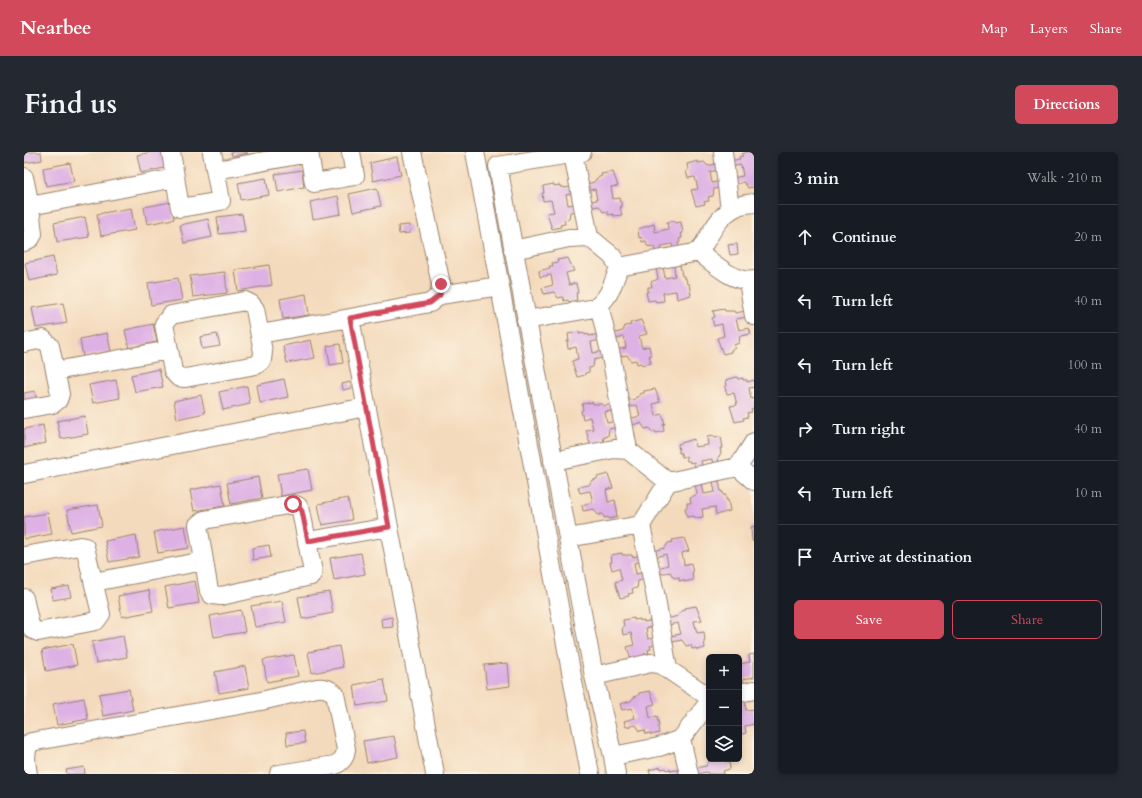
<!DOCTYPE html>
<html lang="en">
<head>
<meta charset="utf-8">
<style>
  :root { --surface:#171b24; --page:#242831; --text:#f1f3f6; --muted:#9ea1a6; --line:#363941; --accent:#d1495b }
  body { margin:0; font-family:Cardo,serif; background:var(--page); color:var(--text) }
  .controls { position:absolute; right:12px; bottom:12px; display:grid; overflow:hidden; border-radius:6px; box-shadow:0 2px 6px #0003 }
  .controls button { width:36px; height:36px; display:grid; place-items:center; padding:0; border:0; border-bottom:1px solid var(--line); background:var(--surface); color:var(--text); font:20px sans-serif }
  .stop { position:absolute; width:12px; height:12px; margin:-9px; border:3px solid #d1495b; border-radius:50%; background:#fff }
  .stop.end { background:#d1495b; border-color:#fff; box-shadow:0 1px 4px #0008 }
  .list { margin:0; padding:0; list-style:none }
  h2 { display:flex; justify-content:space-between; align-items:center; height:52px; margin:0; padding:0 16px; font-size:17px }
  h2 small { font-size:13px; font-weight:400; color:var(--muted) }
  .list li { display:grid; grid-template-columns:26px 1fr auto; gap:12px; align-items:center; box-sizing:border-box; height:64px; padding:0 16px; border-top:1px solid var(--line) }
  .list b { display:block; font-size:15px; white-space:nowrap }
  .list em { font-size:13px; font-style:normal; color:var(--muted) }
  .actions { display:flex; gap:8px; padding:12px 16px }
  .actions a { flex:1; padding:9px 0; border:1px solid var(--accent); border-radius:6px; text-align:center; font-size:14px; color:var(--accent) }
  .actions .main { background:var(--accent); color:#fff }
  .icon { flex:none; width:22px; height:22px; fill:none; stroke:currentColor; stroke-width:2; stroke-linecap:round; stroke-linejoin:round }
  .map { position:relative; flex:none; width:730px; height:622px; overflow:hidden; border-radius:6px }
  header { display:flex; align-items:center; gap:24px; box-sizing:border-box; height:56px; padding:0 20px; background:var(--accent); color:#fff }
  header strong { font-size:19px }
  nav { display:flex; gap:22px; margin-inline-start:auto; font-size:14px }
  .intro { display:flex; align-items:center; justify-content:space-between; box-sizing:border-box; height:96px; padding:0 24px }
  h1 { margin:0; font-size:28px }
  .button { padding:10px 18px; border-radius:6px; background:var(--accent); color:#fff; font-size:14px; font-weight:700 }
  main { display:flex; gap:24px; padding:0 24px }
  aside { flex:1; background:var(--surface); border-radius:6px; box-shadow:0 2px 6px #0003 }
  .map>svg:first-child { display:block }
  .building { fill:#deb1e5 }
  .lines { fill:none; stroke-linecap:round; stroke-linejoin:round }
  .minor-casing { stroke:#98826d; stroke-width:20 }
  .minor { stroke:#fff; stroke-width:18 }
  .route { stroke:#d1495b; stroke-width:5 }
</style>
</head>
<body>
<header>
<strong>Nearbee</strong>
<nav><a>Map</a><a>Layers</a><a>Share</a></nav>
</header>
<div class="intro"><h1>Find us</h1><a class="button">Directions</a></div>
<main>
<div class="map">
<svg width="730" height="622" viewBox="0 0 730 622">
  <rect width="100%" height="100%" fill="#fcf5e5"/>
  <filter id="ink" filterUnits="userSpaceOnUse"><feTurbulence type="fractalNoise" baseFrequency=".025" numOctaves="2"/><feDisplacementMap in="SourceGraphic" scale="8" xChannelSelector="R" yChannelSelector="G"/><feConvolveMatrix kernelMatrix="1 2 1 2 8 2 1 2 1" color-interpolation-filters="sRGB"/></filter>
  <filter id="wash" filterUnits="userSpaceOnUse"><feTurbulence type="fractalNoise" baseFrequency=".012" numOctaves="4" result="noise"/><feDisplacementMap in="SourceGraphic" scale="16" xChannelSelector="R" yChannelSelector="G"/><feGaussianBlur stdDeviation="0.9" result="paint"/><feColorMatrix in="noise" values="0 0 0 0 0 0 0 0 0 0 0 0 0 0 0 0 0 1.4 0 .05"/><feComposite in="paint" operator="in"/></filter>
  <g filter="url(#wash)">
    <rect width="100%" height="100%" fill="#f4dabc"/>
    <g id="blocks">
      <!-- building -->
      <path class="building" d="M0,0h17l1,8 -18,3z
        M128,0h14l3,15 -28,6 -4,-18z
        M207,0h16l1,1 -16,3z
        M723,0h7v35l-6,1 -4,-6 -10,3 -2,-7 11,-2 -2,-11 -11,2 -1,-6 11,-2 -1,-2 4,-1 -1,-2z
        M373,5l4,18 -28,6 -3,-18z
        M674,9v2l6,-1 4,4 11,-3 1,6 -10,3 2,11 11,-3 1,7 -10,2 -1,7 -5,1 1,4 -5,1 1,2 -9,2 -5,-16 7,-1 -3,-12 -7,1 -2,-7 2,-1 -1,-6z
        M46,11l4,18 -28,5 -3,-18z
        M278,18l2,17 -26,5 -3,-18z
        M589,20l5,14 -7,1 2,12 7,-1 2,9h-2l2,8 -9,1v-2l-5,1 -1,-4 -4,1 -4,-6 -11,2 -1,-6 10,-2 -2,-11 -10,2 -2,-6 11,-3 3,-4 5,-2 -1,-2z
        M242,26l3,17 -28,5 -3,-17z
        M530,32v2l6,-1v2h4v1l11,-2 1,6 -10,3 2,10 11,-2 1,7 -10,2 -1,7 -5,1 1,4 -5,1 1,2 -9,2 -5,-16 7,-1 -3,-12 -8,1 -1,-8h2l-1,-7z
        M353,36l4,18 -28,6 -4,-18z
        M314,44l3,18 -28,5 -3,-17z
        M147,50l3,17 -27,5 -3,-17z
        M107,56l4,22 -34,6 -4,-22z
        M218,62l3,17 -26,3 -2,-17z
        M61,65l4,20 -32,5 -3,-19z
        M184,67l4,18 -28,6 -4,-18z
        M650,69l1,2 6,-1 2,11h-2l1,5 -3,1 1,3 -2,1 2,11 -6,1 -2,-11 -11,2 2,11 -7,1 -2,-11 -7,-1 -1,-5 -4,1 -1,-5 -2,1 -1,-9 16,-5 1,8 13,-3 -1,-7z
        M385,73l1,8 -11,1 -1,-8z
        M713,92l1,10 -8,1 -2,-10z
        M29,105l4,18 -28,6 -4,-18z
        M544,106l6,13 -8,2 3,12 7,-2 2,10h-2l1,7 -8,2 -1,-2 -4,1 -1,-4 -5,1 -4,-6 -10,2 -2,-6 11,-3 -2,-10 -11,2 -1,-6 11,-3 -1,-2h4l-1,-3 6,-1 -1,-2z
        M245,113l3,20 -34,6 -3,-21z
        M656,113l2,11h2v3h2l1,5h2l2,11 -14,4 -1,-8 -13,2 1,8 -8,1 -1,-2 -7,1 -2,-9h2v-5h4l-1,-5 7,-3 -2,-11 7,-1 2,11 10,-2 -1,-10z
        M201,120l2,21 -34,4 -3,-21z
        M154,126l4,22 -31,5 -3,-22z
        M282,142l3,21 -26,4 -3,-20z
        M39,151l4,20 -31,5 -4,-20z
        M700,157l1,2h9l1,2 11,-2 1,6 -11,2 3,11 10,-2 2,6 -11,2 -1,7 -5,2 1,3 -4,2v2l-8,2 -6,-16 7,-2 -2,-12 -8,2 -2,-8 3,-1 -2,-6z
        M617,168l6,14 -8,2 3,12 7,-2 2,10h-2l2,7 -9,2 -1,-2 -4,1 -1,-4 -5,1 -4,-6 -10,2 -2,-7 11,-2 -2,-11 -11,3 -1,-6 11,-3 2,-5 6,-1 -1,-2z
        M129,172l4,18 -28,6 -4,-18z
        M555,180v2l6,-1v2l3,-1 1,2 11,-2 1,6 -10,2 2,11 11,-2 1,6 -11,3 -1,7 -4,1v4l-4,1v2l-8,2 -5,-16 6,-2 -2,-12 -8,2 -1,-8h2l-1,-7z
        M83,181l4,18 -28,6 -3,-18z
        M193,182l3,12 -18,3 -2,-12z
        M287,188l4,18 -28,5 -4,-17z
        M316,192l3,19 -13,2 -3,-19z
        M135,217l4,18 -28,5 -4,-17z
        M713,225l1,2 5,-1v2h4v2l7,-2v7l-5,1 2,11 3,-1v10l-3,1 1,3 -5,1 1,4 -5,1 1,2 -9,2 -5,-16 7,-1 -3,-12 -7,1 -2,-7 2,-1 -1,-6z
        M260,227l4,18 -28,6 -3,-18z
        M92,228l4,18 -27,5 -4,-18z
        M326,230l2,6 -9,2 -1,-6z
        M223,234l3,18 -27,6 -4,-18z
        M631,237l5,13 -7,2 3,12 6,-2 3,10h-2l1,7 -8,2 -1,-2 -4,1 -1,-4 -5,1 -4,-6 -10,2 -2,-6 11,-3 -3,-11 -10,3 -2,-7 11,-2v-2l4,-1 -1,-2 5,-1v-2z
        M11,239l2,11 -13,3v-12z
        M177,243l4,18 -28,6 -3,-18z
        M569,250v2h10v2l11,-2 1,6 -10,2 2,11 11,-2 1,6 -10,2 -1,7 -5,2 1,3 -5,2 1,2 -9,2 -5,-17 7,-1 -3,-12 -7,2 -2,-8 2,-1 -1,-6z
        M61,264l3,18 -27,5 -4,-18z
        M19,273l3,18 -22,5v-19z
        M690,284v2l7,-1 2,11h-3l1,5 -3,5 2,11 -7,1 -1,-11 -11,2 2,11 -7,1 -2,-11 -4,1v-2h-3l-1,-5 -4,1 -1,-4h-2l-1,-9 16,-5 1,8 13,-2 -1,-8z
        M284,317l4,21 -31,6 -4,-22z
        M584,322l5,14 -7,2 2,12 7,-2 2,10h-1l1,7 -8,2 -1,-2 -4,1 -1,-4 -5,1 -4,-6 -11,2 -1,-6 11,-3 -3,-11 -10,2 -2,-6 11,-2 3,-5 5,-1v-2z
        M234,325l4,21 -31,6 -4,-21z
        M695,329l2,11h2v3h3v5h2l2,11 -14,4 -1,-8 -13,2 1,8 -8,1 -1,-2 -7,1 -2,-9h2v-5h4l-1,-5 7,-4 -2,-10 7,-1 2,11 11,-2 -2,-10z
        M197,332l4,22 -31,5 -4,-21z
        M324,346l4,22 -30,5 -4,-21z
        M74,353l4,21 -31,6 -4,-22z
        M24,361l4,21 -28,5v-22z
        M161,374l4,22 -31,5 -4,-21z
        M730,374v15h-2l-1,-14z
        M112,383l3,22 -30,5 -4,-21z
        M660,386l5,13 -7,2 2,12 7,-2 2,10h-1l1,7 -9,2v-2l-5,1v-4l-5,1 -4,-6 -11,2 -1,-6 10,-3 -2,-11 -10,3 -2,-6 11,-3 3,-5 5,-1 -1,-2z
        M245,393l2,12 -18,3 -1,-12z
        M337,401l4,21 -31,6 -4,-22z
        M598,401v2h10v2l11,-2 1,6 -10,2 2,11 11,-2 1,6 -10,3 -1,7 -5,1 1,4 -5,1 1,2 -9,2 -5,-16 7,-2 -3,-12 -7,2 -2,-8h2l-1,-7z
        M171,429l4,22 -30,5 -4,-21z
        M45,434l2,11 -18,3 -2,-11z
        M125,438l4,21 -31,6 -4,-21z
        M305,440l4,21 -31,6 -4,-22z
        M258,449l4,21 -31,5 -4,-21z
        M672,454l6,14 -8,1 3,12 7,-1 1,9h-1l1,7 -8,2 -1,-2 -4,1 -1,-4 -5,1 -4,-6 -10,2 -2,-6 11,-2 -3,-11 -10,2 -1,-6 11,-3 2,-4 5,-2v-2z
        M217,458l4,22 -31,5 -4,-21z
        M368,465l1,10 -11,1 -1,-9z
        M610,466v2l6,-1v2l4,-1v2l11,-2 2,6 -11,2 2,11 11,-2 1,6 -10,3 1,3 -3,1 1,3 -5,1 1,4 -13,5 -5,-16 7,-2 -3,-12 -8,2 -1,-8h2l-1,-7z
        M99,484l4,21 -31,6 -4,-21z
        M49,492l4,21 -31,6 -4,-21z
        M315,494l4,21 -31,6 -4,-21z
        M730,502v23l-11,2 2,10 -6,1v-26l11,-2 -1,-7z
        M270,503l4,21 -31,6 -4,-22z
        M484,511l2,23 -23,3 -3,-24z
        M221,514l4,22 -30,5 -4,-21z
        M360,527l4,22 -31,5 -3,-21z
        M105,537l4,21 -30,6 -4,-22z
        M626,539l5,13 -7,2 2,12 7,-2 2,10h-1l1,7 -8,2 -1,-2 -4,1 -1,-4 -5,1 -4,-6 -10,2 -2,-6 11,-3 -3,-10 -10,2 -2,-6 11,-3 3,-4 5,-2v-2z
        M60,546l4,21 -31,6 -4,-21z
        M715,548h6l1,10 8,-1v15l-9,2 1,7 -7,2z
        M279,579l2,12 -18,2 -1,-12z
        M370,584l4,21 -31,6 -4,-22z
        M690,607h12v3l3,-1 1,8 -7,2 1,3h-16l-1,-2 -10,2 -2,-6 11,-2 3,-5z
        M60,615l1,7h-18l-1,-4z
        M637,615v2l5,-1 1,2 3,-1 1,2 11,-2 1,5h-33l-1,-4z"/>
    </g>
  </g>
  <g filter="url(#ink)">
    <use href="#blocks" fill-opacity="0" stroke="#98826d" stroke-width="1"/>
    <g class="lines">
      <defs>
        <path id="minor" d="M147,0l9,56 41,-7 -9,-49
          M285,0l5,31 41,-7 -4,-24
          M388,0l29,132 -1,11 -10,8 -80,15 85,456
          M451,0l115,622
          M558,0l-84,14 96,510 19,80 3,18
          M699,0l7,58
          M549,2l16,83
          M192,18l93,-17
          M0,25l6,29 3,28 -2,4 -7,4
          M6,54l145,-28
          M489,98l56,-12 20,-1 23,19 7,11 80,-15c10,-15 19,-37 37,-45 5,-3 12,-3 18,-4
          M675,100c14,11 36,32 55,28
          M724,129l6,35
          M416,143l60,-9
          M221,149l6,3 4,5 8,43 -1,8 -6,5 -71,13 -7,-1 -5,-6 -9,-47 7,-9z
          M575,153l12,51 17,94
          M502,168l69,-12c15,-10 18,-25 24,-41
          M236,182l90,-16
          M0,191l19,-4 7,7 10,48 -2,6 -5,4 -29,5
          M31,219l114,-21
          M529,309l61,-12 14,1 40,32 70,-15 16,-25
          M714,315l16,14
          M0,322l342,-67
          M269,352l5,2 3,5 12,61 -2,4 -90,20 -9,-1 -3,-4 -11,-66 6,-5z
          M617,373l14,68 13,77
          M544,386l73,-13 27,-43
          M284,389l81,-14
          M0,404l56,-10 5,1 16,67 -5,7 -58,11 -5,-2 -3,-5 -6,-27
          M70,430l110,-21
          M570,524l57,-13 9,1 49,33
          M715,541l15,-3
          M657,587l8,35
          M589,604l46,-9 22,-8 28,-37
          M4,622c-2,-11 -4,-23 3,-32l230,-41 56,-13c8,-1 12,1 18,6l11,55c-1,8 -3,12 -11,16l-56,9"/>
      </defs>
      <!-- minor casing -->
      <use href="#minor" class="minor-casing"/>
      <!-- minor -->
      <use href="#minor" class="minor"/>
    </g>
  </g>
  <g class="lines" filter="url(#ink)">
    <!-- route -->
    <path class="route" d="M269,352l5,2 4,5 6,30 81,-14 -39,-209 80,-15 10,-8 1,-11"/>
  </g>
</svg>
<div class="controls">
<button>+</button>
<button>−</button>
<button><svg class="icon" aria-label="layers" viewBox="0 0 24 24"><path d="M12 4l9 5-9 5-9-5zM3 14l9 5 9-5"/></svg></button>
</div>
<div class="stop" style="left:269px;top:352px"></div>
<div class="stop end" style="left:417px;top:132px"></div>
</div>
<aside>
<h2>3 min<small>Walk · 210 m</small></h2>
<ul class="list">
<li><svg class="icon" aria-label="ahead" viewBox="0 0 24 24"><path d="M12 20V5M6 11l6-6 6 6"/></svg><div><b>Continue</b></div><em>20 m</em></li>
<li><svg class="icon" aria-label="left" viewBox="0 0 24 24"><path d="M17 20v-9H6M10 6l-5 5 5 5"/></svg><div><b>Turn left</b></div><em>40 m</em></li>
<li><svg class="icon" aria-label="left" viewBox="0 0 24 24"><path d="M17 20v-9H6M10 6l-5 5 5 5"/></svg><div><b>Turn left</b></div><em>100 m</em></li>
<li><svg class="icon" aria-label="right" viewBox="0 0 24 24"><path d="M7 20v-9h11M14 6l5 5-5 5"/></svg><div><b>Turn right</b></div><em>40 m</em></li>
<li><svg class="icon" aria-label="left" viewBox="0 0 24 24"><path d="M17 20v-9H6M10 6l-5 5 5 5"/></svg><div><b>Turn left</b></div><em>10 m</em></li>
<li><svg class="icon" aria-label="arrive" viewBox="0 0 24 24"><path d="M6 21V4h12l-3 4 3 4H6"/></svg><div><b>Arrive at destination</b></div></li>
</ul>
<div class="actions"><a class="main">Save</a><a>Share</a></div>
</aside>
</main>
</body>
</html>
